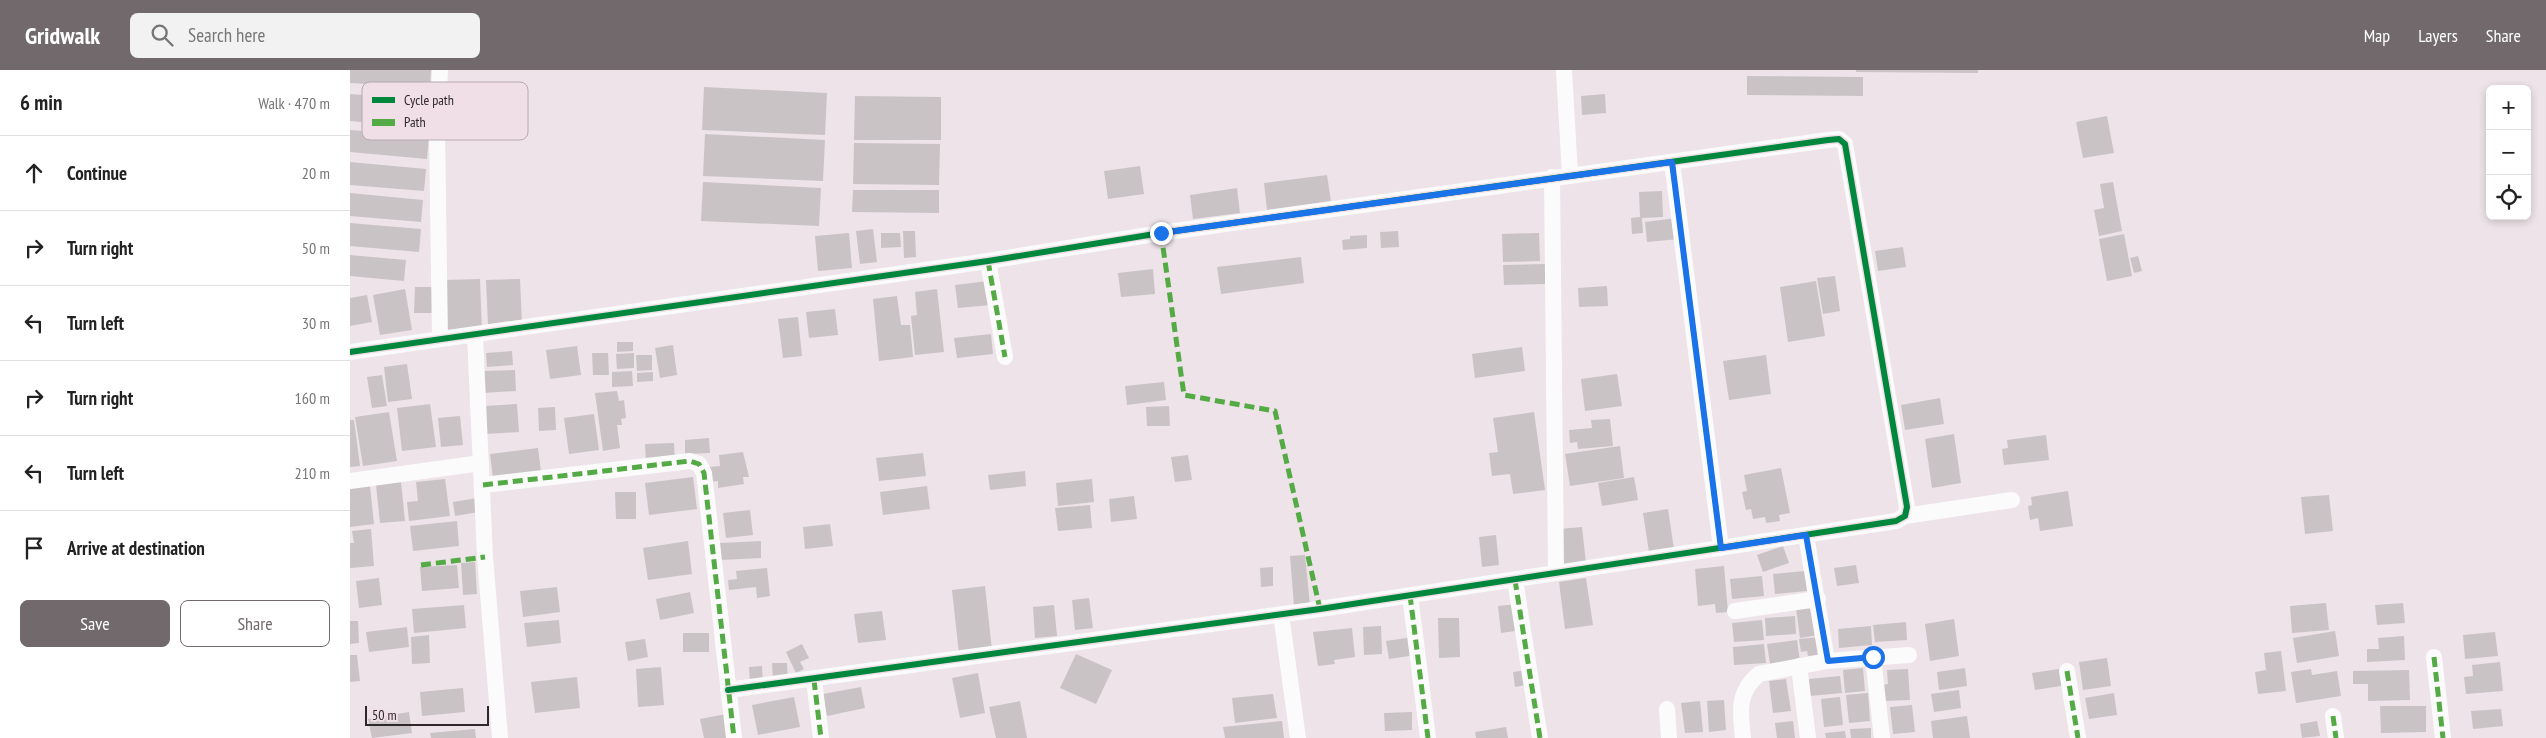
<!DOCTYPE html>
<html lang="en">
<head>
<meta charset="utf-8">
<style>
  :root { --surface:#fff; --page:#f2f2f2; --text:#222; --muted:#767676; --line:#e0e0e0; --accent:#71696c }
  body { margin:0; font-family:"PT Sans Narrow",sans-serif; background:var(--page); color:var(--text) }
  .controls { position:absolute; right:15px; top:15px; display:grid; overflow:hidden; border-radius:8px; box-shadow:0 2px 8px #0003 }
  .controls button { width:45px; height:45px; display:grid; place-items:center; padding:0; border:0; border-bottom:1px solid var(--line); background:var(--surface); color:var(--text); font:25px sans-serif }
  .scale { position:absolute; left:15px; bottom:12px; width:124px; box-sizing:border-box; padding-left:5px; border:2px solid #2e282a; border-top:0; font-size:14px; line-height:18px; white-space:nowrap; color:#2e282a; -webkit-text-stroke:4px #f1dfe7; paint-order:stroke }
  .stop { position:absolute; width:15px; height:15px; margin:-11px; border:4px solid #1a73e8; border-radius:50%; background:#fff }
  .stop.end { background:#1a73e8; border-color:#fff; box-shadow:0 1px 5px #0008 }
  .list { margin:0; padding:0; list-style:none }
  h2 { display:flex; justify-content:space-between; align-items:center; height:65px; margin:0; padding:0 20px; font-size:21px }
  h2 small { font-size:16px; font-weight:400; color:var(--muted) }
  .list li { display:grid; grid-template-columns:32px 1fr auto; gap:15px; align-items:center; box-sizing:border-box; height:75px; padding:0 20px; border-top:1px solid var(--line) }
  .list b { display:block; font-size:19px; white-space:nowrap }
  .list em { font-size:16px; font-style:normal; color:var(--muted) }
  .actions { display:flex; gap:10px; padding:15px 20px }
  .actions a { flex:1; padding:11px 0; border:1px solid var(--accent); border-radius:8px; text-align:center; font-size:18px; color:var(--accent) }
  .actions .main { background:var(--accent); color:#fff }
  .icon { flex:none; width:28px; height:28px; fill:none; stroke:currentColor; stroke-width:2; stroke-linecap:round; stroke-linejoin:round }
  .map { position:relative; flex:none; width:2196px; height:668px; overflow:hidden }
  header { display:flex; align-items:center; gap:30px; box-sizing:border-box; height:70px; padding:0 25px; background:var(--accent); color:#fff }
  header strong { font-size:24px }
  nav { display:flex; gap:28px; margin-inline-start:auto; font-size:18px }
  .search { width:350px; height:45px; background:var(--page); display:flex; align-items:center; gap:12px; box-sizing:border-box; padding:0 18px; border-radius:8px; color:var(--muted); font-size:19px }
  main { display:flex }
  aside { flex:1; background:var(--surface) }
  .map>svg:first-child { display:block }
  .building { fill:#cac3c6 }
  .lines { fill:none; stroke-linecap:round; stroke-linejoin:round }
  .minor { stroke:#fcfbfc; stroke-width:16 }
  .quiet { stroke:#54aa44; stroke-width:5; stroke-dasharray:10 5; stroke-linecap:butt }
  .cycleway-casing { stroke:#f1dfe7; stroke-width:9 }
  .cycleway { stroke:#00873e; stroke-width:6 }
  .route { stroke:#1a73e8; stroke-width:6 }
  .key { fill:#f1dfe7; stroke:#b6a8ae; stroke-width:1 }
  .key-label { font-size:14px; fill:#2e282a }
</style>
</head>
<body>
<header>
<strong>Gridwalk</strong>
<div class="search"><svg class="icon" aria-label="search" viewBox="0 0 24 24"><circle cx="10" cy="10" r="6"/><path d="M15 15l6 6"/></svg>Search here</div>
<nav><a>Map</a><a>Layers</a><a>Share</a></nav>
</header>
<main>
<aside>
<h2>6 min<small>Walk · 470 m</small></h2>
<ul class="list">
<li><svg class="icon" aria-label="ahead" viewBox="0 0 24 24"><path d="M12 20V5M6 11l6-6 6 6"/></svg><div><b>Continue</b></div><em>20 m</em></li>
<li><svg class="icon" aria-label="right" viewBox="0 0 24 24"><path d="M7 20v-9h11M14 6l5 5-5 5"/></svg><div><b>Turn right</b></div><em>50 m</em></li>
<li><svg class="icon" aria-label="left" viewBox="0 0 24 24"><path d="M17 20v-9H6M10 6l-5 5 5 5"/></svg><div><b>Turn left</b></div><em>30 m</em></li>
<li><svg class="icon" aria-label="right" viewBox="0 0 24 24"><path d="M7 20v-9h11M14 6l5 5-5 5"/></svg><div><b>Turn right</b></div><em>160 m</em></li>
<li><svg class="icon" aria-label="left" viewBox="0 0 24 24"><path d="M17 20v-9H6M10 6l-5 5 5 5"/></svg><div><b>Turn left</b></div><em>210 m</em></li>
<li><svg class="icon" aria-label="arrive" viewBox="0 0 24 24"><path d="M6 21V4h12l-3 4 3 4H6"/></svg><div><b>Arrive at destination</b></div></li>
</ul>
<div class="actions"><a class="main">Save</a><a>Share</a></div>
</aside>
<div class="map">
<svg width="2196" height="668" viewBox="0 0 2196 668">
  <rect width="100%" height="100%" fill="#ede3e8"/>
  <!-- building -->
  <path class="building" d="M0,0h81l-1,18 -80,-5z
    M1506,0h122v3l-122,-1z
    M1397,6l116,1v19l-116,-1z
    M354,17l123,6 -2,42 -123,-5z
    M0,24l82,6 -2,28 -80,-7z
    M1255,24l1,19 -24,2 -1,-19z
    M505,26l86,1v43h-87z
    M1757,46l7,37 -31,5 -7,-36z
    M0,60l79,6 -2,23 -77,-7z
    M355,64l120,6 -2,41 -120,-5z
    M504,73l86,1 -1,41 -86,-1z
    M0,92l76,7 -2,22 -74,-6z
    M790,96l4,28 -36,5 -4,-28z
    M977,105l4,26 -64,9 -3,-27z
    M353,112l118,6 -2,38 -118,-5z
    M1763,112l9,49 -23,5 -5,-26 10,-2 -4,-24z
    M887,118l3,25 -47,6 -3,-24z
    M503,120h86v23l-87,-1z
    M1312,121l1,26 -21,1 1,15 -11,1 -1,-16 9,-1 -1,-25z
    M0,123l73,7 -2,22 -71,-6z
    M1327,148l2,21 -32,3 -2,-20z
    M0,153l71,6 -2,23 -69,-6z
    M523,159l4,33 -17,2 -4,-33z
    M553,161h12l1,26 -12,1z
    M1048,161l1,16 -18,1 -1,-16z
    M499,163l3,35 -34,3 -3,-35z
    M531,163h19l1,14 -20,1z
    M1189,163l1,28 -37,1 -1,-28z
    M1774,164l8,42 -25,5 -8,-42z
    M1017,165v13l-24,2 -1,-10 8,-1v-3z
    M1553,177l3,20 -28,4 -3,-20z
    M0,185l56,5 -2,21 -54,-5z
    M1788,186l4,15 -8,2 -4,-15z
    M951,187l3,26 -83,11 -4,-27z
    M1195,194v20l-41,1 -1,-20z
    M803,199l2,25 -34,3 -3,-24z
    M1485,206l5,35 -17,3 -6,-36z
    M130,209l2,52 -36,1 -1,-52z
    M170,209l2,45 -34,1 -2,-45z
    M638,211l3,24 -33,3 -3,-23z
    M1466,211l9,55 -37,6 -8,-55z
    M1257,216l1,20 -29,1 -1,-19z
    M65,217h18l-1,26h-18z
    M55,219l7,41 -32,5 -7,-40z
    M587,219l7,63 -29,3 -4,-39 6,-1 -2,-23z
    M17,225l5,27 -22,4v-28z
    M547,226l4,29h9l3,32 -34,4 -6,-62z
    M485,239l3,26 -29,3 -3,-26z
    M448,247l4,39 -19,2 -5,-39z
    M641,264l2,20 -36,4 -3,-20z
    M267,272h16v9l-16,1z
    M323,275l4,30 -17,3 -5,-30z
    M227,276l4,29 -31,4 -4,-29z
    M1172,277l3,24 -50,7 -3,-24z
    M162,281l1,14 -26,2 -1,-14z
    M242,283h16l1,22h-16z
    M284,283v15l-17,1 -1,-15z
    M286,285h16v15l-15,1z
    M1416,285l5,39 -42,6 -6,-39z
    M57,294l5,35 -24,3 -4,-35z
    M165,300l1,21 -33,2 -1,-22z
    M282,301l1,15 -21,1v-15z
    M303,302v9l-16,1v-9z
    M1267,304l5,32 -37,5 -4,-32z
    M32,305l5,31 -15,2 -5,-31z
    M814,312l2,18 -39,5 -2,-19z
    M267,321l2,10 5,-1 2,18 -5,1 1,6h-5l3,23 -17,3 -8,-58z
    M1590,328l4,26 -39,6 -4,-25z
    M80,334l6,43 -34,4 -5,-43z
    M167,334l2,28 -33,2 -2,-28z
    M819,336l1,20h-23l-1,-19z
    M205,337l1,23 -17,1 -1,-23z
    M39,342l8,49 -34,5 -8,-49z
    M1184,342l11,78 -32,4 -3,-20 -18,2 -3,-23 9,-1 -5,-34z
    M244,344l5,36 -30,4 -5,-36z
    M110,346l3,29 -22,2 -3,-29z
    M1260,349l3,27 -35,3 -1,-7 -7,1 -1,-13 23,-2 -1,-8z
    M0,350h4l6,46 -10,1z
    M1604,364l7,49 -29,5 -7,-49z
    M1696,365l3,25 -45,5 -2,-16 6,-1 -1,-8z
    M359,368l1,15 -25,1v-14z
    M324,373l1,19 -29,1 -1,-19z
    M1270,376l4,32 -54,8 -5,-32z
    M188,378l3,24 -48,6 -3,-24z
    M393,382l6,25h-6l1,7 -26,4v-7l-8,1 -1,-15 11,-1 -1,-11z
    M573,383l3,23 -47,5 -3,-23z
    M838,385l4,25 -17,2 -4,-25z
    M1431,398l9,45 -11,2 1,6 -14,2 -1,-6 -12,2 -2,-10 -5,1 -4,-18 5,-1 -3,-16z
    M675,401l1,15 -36,4 -2,-15z
    M343,407l4,32 -48,6 -4,-32z
    M1284,407l4,23 -36,6 -4,-23z
    M95,409l5,37 -41,5 -2,-19 11,-1 -2,-19z
    M742,409l2,23 -36,4 -2,-23z
    M51,412l4,39 -25,2 -4,-38z
    M20,416l4,38 -24,3v-39z
    M577,416l3,23 -47,6 -3,-23z
    M1718,421l5,35 -33,5 -2,-13 -8,2 -2,-14 4,-1 -1,-8z
    M265,422h21v27h-20z
    M1979,425l4,36 -28,3 -4,-37z
    M784,426l3,23 -26,3 -2,-23z
    M127,428l2,14 -24,4 -2,-14z
    M740,435l2,23 -34,3 -3,-23z
    M1318,439l6,40 -25,3 -6,-39z
    M400,440l3,25 -27,3 -3,-25z
    M107,451l2,25 -46,5 -3,-25z
    M480,454l3,22 -28,3 -2,-22z
    M1232,457l4,36 -23,2 -4,-36z
    M21,459l3,37 -24,2v-25h4l-2,-12z
    M1146,465l3,30 -17,2 -3,-30z
    M338,471l4,33 -44,6 -5,-32z
    M411,471v17l-40,2 -1,-17z
    M1433,476l6,17 -26,9 -6,-17z
    M955,485l5,50 -16,1 -4,-50z
    M125,492l2,32 -14,1 -2,-32z
    M107,495l2,23 -37,3 -2,-24z
    M1506,495l3,18 -22,3 -3,-18z
    M1374,496l4,46 -12,1 -1,-9 -17,2 -3,-37z
    M923,497v19l-12,1 -1,-19z
    M417,498l3,28 -13,2 -1,-11 -27,3 -1,-10 9,-1 -1,-8z
    M1455,501l2,20 -32,3 -2,-20z
    M1412,506l2,20 -32,3 -2,-20z
    M29,508l3,27 -23,3 -3,-27z
    M1236,508l7,47 -28,4 -6,-47z
    M635,516l7,64 -33,4 -7,-64z
    M207,517l3,25 -37,5 -3,-26z
    M340,522l4,21 -34,7 -4,-21z
    M739,528l4,30 -18,2 -3,-30z
    M1976,533l3,27 -37,3 -2,-27z
    M2053,533l2,20 -28,2 -2,-20z
    M1168,534l4,26 -21,3 -3,-27z
    M114,535l2,23 -52,5 -2,-24z
    M704,535l3,31 -22,2 -2,-31z
    M1465,535l4,30 -19,3 -4,-30z
    M532,541l4,29 -28,3 -4,-29z
    M1445,546l1,18 -30,2 -1,-18z
    M1088,548h21l1,39 -21,1z
    M1604,549l5,37 -29,5 -5,-37z
    M209,550l2,23 -34,4 -3,-24z
    M1412,550l2,20 -30,2 -2,-19z
    M0,551h8l1,22 -9,1z
    M1556,552l1,18 -32,2 -2,-17z
    M1031,556l1,28 -18,1 -1,-28z
    M1521,556l1,19 -33,3 -1,-19z
    M57,557l2,20 -40,5 -3,-20z
    M1002,558l3,29 -21,3 1,4 -17,2 -5,-34z
    M1985,561l4,25 -42,7 -4,-25z
    M2145,562l3,24 -33,3 -2,-24z
    M333,563h26v19h-26z
    M79,565l1,28 -18,1 -1,-27z
    M2054,566l1,24 -38,2v-13h12l-1,-11z
    M1063,567l3,18 -27,4 -3,-18z
    M1469,567l2,18 -13,1 -1,-5 -6,1 -2,-13z
    M295,569l3,18 -20,4 -3,-19z
    M1447,570l3,21 -30,3 -3,-20z
    M452,574l7,14 -9,4 4,7 -8,4 -10,-21z
    M1414,574l2,19 -32,2 -1,-18z
    M1931,581l5,40 -28,3 -3,-22 11,-2 -2,-17z
    M726,584l36,16 -16,34 -36,-16z
    M0,585h7l3,26 -10,1z
    M1757,588l4,28 -28,4 -4,-28z
    M2150,592l3,29 -37,3 -2,-17 9,-1 -1,-11z
    M422,593h15l1,17 -15,1z
    M412,596l1,18h-13l-1,-17z
    M311,597l3,38 -26,2 -2,-38z
    M1513,598l2,23 -20,2 -2,-23z
    M1615,598l2,18 -28,4 -2,-18z
    M1715,598l2,17 -32,5 -3,-17z
    M1558,599l2,31 -27,1 -1,-16 6,-1 -1,-14z
    M1961,599l1,6 25,-4 4,25 -45,7 -5,-31z
    M1178,600l3,14 -16,3 -2,-15z
    M2059,600l1,30 -42,1v-17h-15v-13z
    M628,603l7,40 -25,5 -8,-40z
    M1490,606l2,17 -32,3 -1,-17z
    M227,607l3,31 -45,5 -4,-31z
    M1436,609l5,32 -18,2 -4,-32z
    M511,617l4,21 -38,8 -4,-22z
    M113,618l2,24 -43,4 -2,-24z
    M1609,620l2,18 -27,4 -3,-18z
    M1518,623l2,28 -21,2 -3,-28z
    M1764,623l3,22 -28,4 -4,-21z
    M923,624l4,24 -42,5 -3,-25z
    M444,627l6,30 -42,8 -6,-30z
    M1490,627l3,28 -19,2 -3,-28z
    M1374,630l2,30 -17,2 -2,-31z
    M670,631l7,37h-31l-7,-31z
    M1350,631l3,31 -18,1 -4,-30z
    M1562,635l3,27 -22,2 -3,-27z
    M2030,636h46v26l-45,1z
    M2151,639l2,17 -30,3 -2,-18z
    M59,642l3,21 -40,5 -4,-19z
    M1062,642v18l-27,1 -1,-18z
    M376,644l4,24h-26l-4,-19z
    M1617,646l3,22h-37l-2,-17z
    M932,651l2,17h-59l-2,-11z
    M1443,651l2,17h-18l-2,-15z
    M1967,651l3,15 -18,2 -2,-14z
    M1156,657l2,11h-32l-1,-6z
    M1521,658v10h-20l-1,-9z
    M125,659l1,9h-45l-1,-5z
    M1495,661l1,7h-20l-1,-5z"/>
  <g class="lines">
    <!-- minor -->
    <path class="minor" d="M90,0l-3,61 3,208
      M1214,0l6,105
      M1322,92l49,386
      M1202,107l4,394
      M638,191l17,96
      M125,265l10,222 15,181
      M0,282l638,-91 173,-28 667,-93 11,-1 6,5 62,363 -2,9 -9,5 -576,88 -592,81
      M0,411l131,-18
      M133,415l207,-24 9,3 5,9 30,265
      M1555,446l107,-16
      M1456,465l21,126
      M1165,510l25,158
      M1060,525l18,143
      M1385,541l83,-12
      M931,544l17,124
      M1523,587l9,81
      M2084,587l9,81
      M1449,596l9,72
      M1717,601l11,67
      M464,610l7,58
      M1317,639l2,29
      M1983,646l3,22
      M1393,668c-3,-26 -6,-46 16,-64l68,-13 82,-6"/>
    <!-- quiet -->
    <path class="quiet" d="M1322,92l49,386
      M811,163l23,162 91,16 45,198
      M638,191l17,96
      M133,415l207,-24 9,3 5,9 30,265
      M71,495l64,-8
      M1165,510l25,158
      M1060,525l18,143
      M2084,587l9,81
      M1717,601l11,67
      M464,610l7,58
      M1983,646l3,22"/>
    <defs>
      <path id="cycleway" d="M0,282l638,-91 173,-28 667,-93 11,-1 6,5 62,363 -2,9 -9,5 -576,88 -592,81"/>
    </defs>
    <!-- cycleway casing -->
    <use href="#cycleway" class="cycleway-casing"/>
    <!-- cycleway -->
    <use href="#cycleway" class="cycleway"/>
  </g>
  <g class="lines">
    <!-- route -->
    <path class="route" d="M811,163l511,-71 49,386 85,-13 22,126 45,-4"/>
  </g>
  <!-- legend -->
  <rect x="12" y="12" width="166" height="58" rx="8" class="key"/>
  <rect x="22" y="27" width="23" height="6" fill="#00873e"/>
  <rect x="22" y="49" width="23" height="7" fill="#54aa44"/>
  <g class="key-label">
    <text x="54" y="35">Cycle path</text>
    <text x="54" y="57">Path</text>
  </g>
</svg>
<div class="controls">
<button>+</button>
<button>−</button>
<button><svg class="icon" aria-label="locate" viewBox="0 0 24 24"><circle cx="12" cy="12" r="6"/><path d="M12 2v4M12 18v4M2 12h4M18 12h4"/></svg></button>
</div>
<div class="scale">50 m</div>
<div class="stop" style="left:1523px;top:587px"></div>
<div class="stop end" style="left:811px;top:163px"></div>
</div>
</main>
</body>
</html>
